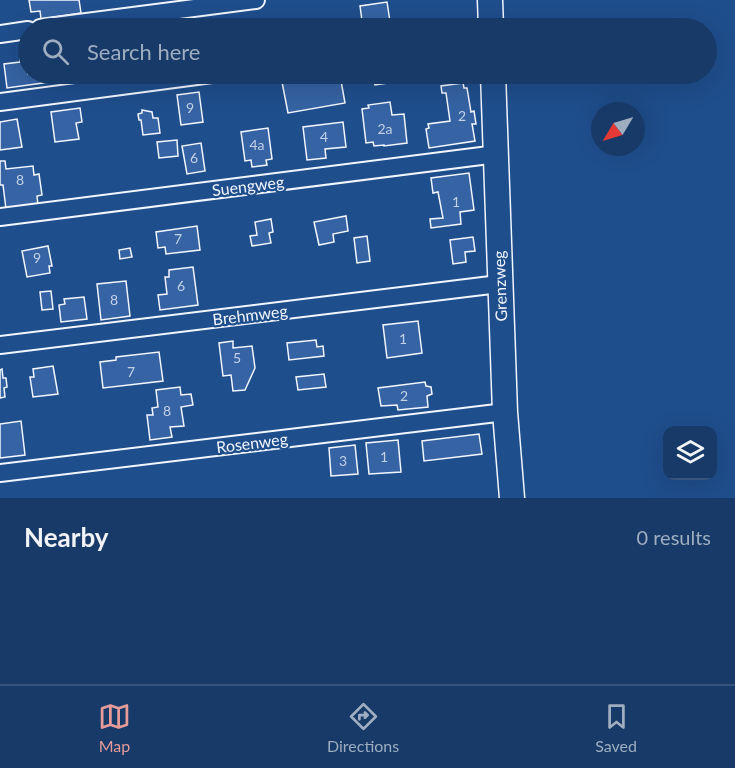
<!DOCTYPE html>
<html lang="en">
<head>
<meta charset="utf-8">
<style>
  :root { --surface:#173a69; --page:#20416f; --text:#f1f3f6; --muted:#9eadc0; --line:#36547d; --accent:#e69b98 }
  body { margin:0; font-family:Lato,sans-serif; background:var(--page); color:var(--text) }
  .controls { position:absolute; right:18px; bottom:18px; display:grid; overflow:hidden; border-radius:12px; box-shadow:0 6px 24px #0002 }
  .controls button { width:54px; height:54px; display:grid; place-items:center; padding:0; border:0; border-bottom:2px solid var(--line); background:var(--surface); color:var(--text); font:30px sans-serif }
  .compass { position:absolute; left:591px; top:102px; width:54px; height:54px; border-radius:50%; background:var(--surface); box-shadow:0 6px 24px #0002; rotate:232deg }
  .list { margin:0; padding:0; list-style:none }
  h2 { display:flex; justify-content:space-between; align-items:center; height:78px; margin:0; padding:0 24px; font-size:26px }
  h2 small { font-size:20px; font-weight:400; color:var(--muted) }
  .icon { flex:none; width:33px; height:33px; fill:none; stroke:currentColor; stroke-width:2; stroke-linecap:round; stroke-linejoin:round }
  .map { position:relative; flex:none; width:735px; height:498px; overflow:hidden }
  .search { position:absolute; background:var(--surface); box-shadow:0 6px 24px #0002; left:18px; right:18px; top:18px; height:66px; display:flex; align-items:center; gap:15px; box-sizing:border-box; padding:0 21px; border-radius:33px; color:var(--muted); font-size:22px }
  .sheet { height:186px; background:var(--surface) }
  nav { display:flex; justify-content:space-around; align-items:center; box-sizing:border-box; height:84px; border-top:2px solid var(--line); background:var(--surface); font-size:16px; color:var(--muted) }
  nav a { display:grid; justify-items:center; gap:3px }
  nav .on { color:var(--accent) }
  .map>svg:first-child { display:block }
  .building { fill:#3563a3; stroke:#f2f6ff; stroke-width:1.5 }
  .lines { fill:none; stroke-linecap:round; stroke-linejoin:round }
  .street-casing { stroke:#f2f6ff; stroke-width:20 }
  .secondary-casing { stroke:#f2f6ff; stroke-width:27 }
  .street { stroke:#1f4e8c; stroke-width:16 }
  .secondary { stroke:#1f4e8c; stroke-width:24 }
  .labels { text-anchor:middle; stroke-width:4.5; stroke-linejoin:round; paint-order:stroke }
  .number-label { font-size:14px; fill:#c3d1e8 }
  .street-label { font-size:16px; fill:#f2f6ff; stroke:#1f4e8c }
</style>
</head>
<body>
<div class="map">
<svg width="735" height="498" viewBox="0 0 735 498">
  <rect width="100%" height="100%" fill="#1f4e8c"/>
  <!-- building -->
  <path class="building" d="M29,0h50l2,13 -40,6 -1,-8 -9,1z
    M387,2l4,26h-28l-3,-22z
    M230,24v4l18,-2v2h-30v-2z
    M28,56v18h21l1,8 -43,6 -3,-24 16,-2v-4z
    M307,74h18l1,3 14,-2 5,28 -57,10 -6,-31 18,-3 -1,-4z
    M369,74h38l1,6 -33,5 -2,-9z
    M463,83l1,5h3l4,24 3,-1 2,13h-4l3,17 -46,7 -3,-19 3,-1 -1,-4 22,-3 -4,-28h-4l-1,-7z
    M199,92l4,30 -22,3 -4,-30z
    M390,102l2,13 12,-1 3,29 -23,3v-1l-10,1 -1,-4 -7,1 -4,-34 7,-1 -1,-3z
    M80,108l2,14 -6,1 3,16 -24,3 -4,-30z
    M142,110l10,2 1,6h5l2,15 -17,2 -2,-15h-2l-1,-6 4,-1z
    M17,119l5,28 -22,3v-28z
    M343,122l3,25 -21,2 1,9 -19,2 -4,-33z
    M268,128l4,31 -6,1 1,5 -15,2 -1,-7 -6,1 -4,-29z
    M177,140l1,16 -19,2 -2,-16z
    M201,143l4,28 -18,3 -5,-28z
    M0,161h5l1,8 27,-3 1,9 5,-1 3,21 -5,1 1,9 -32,4 -3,-24h-3z
    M469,173l5,37 -14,2 1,12 -30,4 -1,-9 13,-1 -5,-26 -5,1 -2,-15z
    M346,216l2,15 -15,3 1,8 -15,3 -5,-23z
    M271,219l2,13 -4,1 2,10 -19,3 -2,-10 7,-1 -2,-13z
    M197,226l3,24 -34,4 -1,-7 -7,1 -2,-16z
    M367,236l3,25 -13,2 -3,-25z
    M473,237l2,14 -10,1 1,10 -13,2 -3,-24z
    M48,246l4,20h-3l1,7 -23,4 -5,-26z
    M130,248l2,9 -12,2 -1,-9z
    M193,267l5,38 -38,5 -2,-15 9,-1 -2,-17h4v-7z
    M126,281l4,35 -29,4 -4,-36z
    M51,291l2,18 -11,1 -2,-18z
    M84,297l3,22 -26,3 -2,-17 6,-1 -1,-5z
    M418,321l4,32 -35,5 -4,-33z
    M316,340l1,7 6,-1 1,10 -35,4 -2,-17z
    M233,341v7l19,-2 3,22 -10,22 -12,1 -2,-16 -8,1 -4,-33z
    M159,352l4,29 -60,7 -3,-26 16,-2v-3z
    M53,366l5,28 -25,3 -3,-20h4l-1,-8z
    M2,369l1,9h3l1,9 -3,1 1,9 -5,1v-28z
    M324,374l2,13 -28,3 -2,-13z
    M425,382l1,4 5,1 1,7 -5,2 1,11 -30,3 -1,-5 -16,1 -3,-18z
    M180,387l1,8 10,-1 2,11 -12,2 3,19 -14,1 2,10 -22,3 -3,-25h6l-1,-7 6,-1 -2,-17z
    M21,421l4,34 -25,3v-34z
    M479,434l3,20 -58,7 -2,-20z
    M398,440l3,32 -32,2 -3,-31z
    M355,445l3,29 -27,2 -2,-28z"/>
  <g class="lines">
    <defs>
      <path id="street" d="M40,28l216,-28
        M0,34l28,-4
        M0,102l212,-28
        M0,217l497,-63
        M0,345l499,-61
        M0,473l505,-61"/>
      <path id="secondary" d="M490,0l1,28
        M493,74l12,338 7,86"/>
    </defs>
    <!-- street casing -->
    <use href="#street" class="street-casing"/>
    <!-- secondary casing -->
    <use href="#secondary" class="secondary-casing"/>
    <!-- street -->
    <use href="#street" class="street"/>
    <!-- secondary -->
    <use href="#secondary" class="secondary"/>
  </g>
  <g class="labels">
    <!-- number labels -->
    <g class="number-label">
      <text x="190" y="113">9</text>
      <text x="462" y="121">2</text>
      <text x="385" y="134">2a</text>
      <text x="324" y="142">4</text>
      <text x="257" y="150">4a</text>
      <text x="194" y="163">6</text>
      <text x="20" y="185">8</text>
      <text x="456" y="207">1</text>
      <text x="178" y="244">7</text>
      <text x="37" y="263">9</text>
      <text x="181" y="291">6</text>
      <text x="114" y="305">8</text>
      <text x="403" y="344">1</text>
      <text x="237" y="363">5</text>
      <text x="131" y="377">7</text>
      <text x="404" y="401">2</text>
      <text x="167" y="416">8</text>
      <text x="384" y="462">1</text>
      <text x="343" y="466">3</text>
    </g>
    <!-- street labels -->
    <g class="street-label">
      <text transform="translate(248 186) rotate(-7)" y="6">Suengweg</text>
      <text transform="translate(500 286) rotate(-92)" y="6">Grenzweg</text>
      <text transform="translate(250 315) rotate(-7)" y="6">Brehmweg</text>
      <text transform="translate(252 443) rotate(-7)" y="6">Rosenweg</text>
    </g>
  </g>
</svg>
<div class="controls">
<button><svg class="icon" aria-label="layers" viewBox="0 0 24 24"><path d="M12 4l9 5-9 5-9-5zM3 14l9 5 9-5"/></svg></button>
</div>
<svg class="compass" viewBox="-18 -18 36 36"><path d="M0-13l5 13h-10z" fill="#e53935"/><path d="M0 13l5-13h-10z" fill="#9eadc0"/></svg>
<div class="search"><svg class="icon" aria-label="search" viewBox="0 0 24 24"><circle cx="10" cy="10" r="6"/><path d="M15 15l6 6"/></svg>Search here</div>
</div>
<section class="sheet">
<h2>Nearby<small>0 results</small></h2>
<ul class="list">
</ul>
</section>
<nav>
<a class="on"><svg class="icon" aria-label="map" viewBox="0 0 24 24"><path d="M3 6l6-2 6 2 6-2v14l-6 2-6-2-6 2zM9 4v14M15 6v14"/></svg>Map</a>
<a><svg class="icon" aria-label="directions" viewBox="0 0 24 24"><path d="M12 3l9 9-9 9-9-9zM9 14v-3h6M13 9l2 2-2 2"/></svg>Directions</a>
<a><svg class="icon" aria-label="saved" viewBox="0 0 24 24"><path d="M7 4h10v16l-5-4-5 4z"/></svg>Saved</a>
</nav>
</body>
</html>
